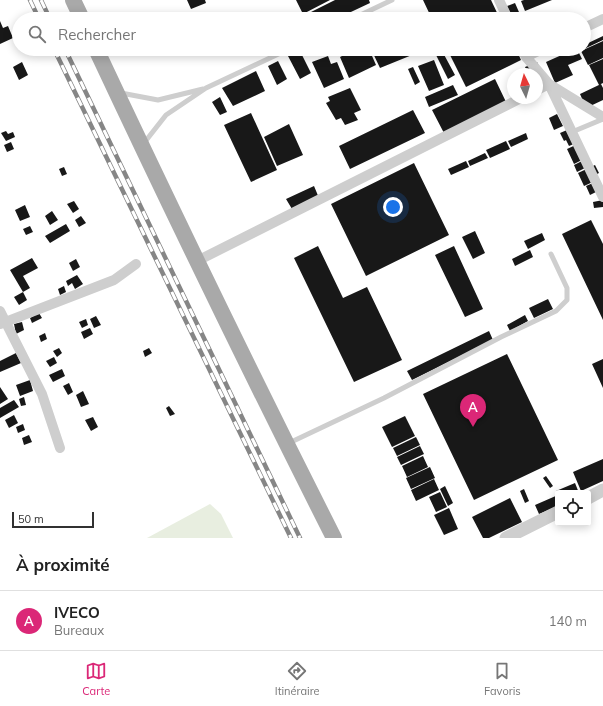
<!DOCTYPE html>
<html lang="fr">
<head>
<meta charset="utf-8">
<style>
  :root { --surface:#fff; --page:#f6f6f6; --text:#222; --muted:#767676; --line:#e0e0e0; --accent:#db2777 }
  body { margin:0; font-family:Mulish,sans-serif; background:var(--page); color:var(--text) }
  .controls { position:absolute; right:12px; bottom:12px; display:grid; overflow:hidden; border-radius:4px; box-shadow:0 2px 10px #0003 }
  .controls button { width:36px; height:36px; display:grid; place-items:center; padding:0; border:0; border-bottom:1px solid var(--line); background:var(--surface); color:var(--text); font:20px sans-serif }
  .compass { position:absolute; left:507px; top:68px; width:36px; height:36px; border-radius:50%; background:var(--surface); box-shadow:0 2px 10px #0003; rotate:355deg }
  .scale { position:absolute; left:12px; bottom:10px; width:82px; box-sizing:border-box; padding-left:4px; border:2px solid #313131; border-top:0; font-size:11px; line-height:14px; white-space:nowrap; color:#313131; -webkit-text-stroke:3px #fff; paint-order:stroke }
  .you { position:absolute; left:393px; top:207px; width:14px; height:14px; margin:-10px; border:3px solid #fff; border-radius:50%; background:#1a73e8; box-shadow:0 0 0 6px #1a73e833 }
  .badge { display:grid; place-items:center; width:26px; height:26px; border-radius:50%; background:var(--accent); color:#fff; font-size:13px; font-weight:700 }
  .pin { position:absolute; translate:-50% -33px; filter:drop-shadow(0 1px 2px #0008) }
  .pin::after { content:''; position:absolute; top:21px; width:14px; height:12px; background:inherit; clip-path:polygon(0 0,100% 0,50% 100%) }
  .list { margin:0; padding:0; list-style:none }
  h2 { display:flex; justify-content:space-between; align-items:center; height:52px; margin:0; padding:0 16px; font-size:17px }
  h2 small { font-size:13px; font-weight:400; color:var(--muted) }
  .list li { display:grid; grid-template-columns:26px 1fr auto; gap:12px; align-items:center; box-sizing:border-box; height:60px; padding:0 16px; border-top:1px solid var(--line) }
  .list b { display:block; font-size:15px; white-space:nowrap }
  .list p { margin:0; font-size:13px; white-space:nowrap; color:var(--muted) }
  .list em { font-size:13px; font-style:normal; color:var(--muted) }
  .icon { flex:none; width:22px; height:22px; fill:none; stroke:currentColor; stroke-width:2; stroke-linecap:round; stroke-linejoin:round }
  .map { position:relative; flex:none; width:603px; height:538px; overflow:hidden }
  .search { position:absolute; background:var(--surface); box-shadow:0 2px 10px #0003; left:12px; right:12px; top:12px; height:44px; display:flex; align-items:center; gap:10px; box-sizing:border-box; padding:0 14px; border-radius:22px; color:var(--muted); font-size:15px }
  .sheet { height:112px; background:var(--surface) }
  nav { display:flex; justify-content:space-around; align-items:center; box-sizing:border-box; height:56px; border-top:1px solid var(--line); background:var(--surface); font-size:11px; color:var(--muted) }
  nav a { display:grid; justify-items:center; gap:2px }
  nav .on { color:var(--accent) }
  .map>svg:first-child { display:block }
  .green { fill:#e8eee0 }
  .building { fill:#181818 }
  .lines { fill:none; stroke-linecap:round; stroke-linejoin:round }
  .service { stroke:#cecece; stroke-width:5 }
  .minor { stroke:#cecece; stroke-width:10 }
  .tertiary { stroke:#cecece; stroke-width:13 }
  .primary { stroke:#a9a9a9; stroke-width:16 }
  .rail-casing { stroke:#868686; stroke-width:4.5 }
  .rail { stroke:#fff; stroke-width:3; stroke-dasharray:9; stroke-linecap:butt }
</style>
</head>
<body>
<div class="map">
<svg width="603" height="538" viewBox="0 0 603 538">
  <rect width="100%" height="100%" fill="#fff"/>
  <!-- green -->
  <path class="green" d="M210,504l11,10 12,24h-86z"/>
  <!-- building -->
  <path class="building" d="M187,0h18l1,3 -15,6z
    M296,0h34l-27,14z
    M335,0h34l1,3 -34,16h-30l-1,-4z
    M423,0h68l9,19h-68z
    M524,0h28l-27,11 -4,-10z
    M515,3l7,16h-9l-6,-13z
    M0,21l3,7 5,-2 5,12 -13,6z
    M603,36v4l-19,9v-4z
    M603,41v17l-15,7 -7,-14z
    M343,49h26l7,16 -27,13 -9,-21 6,-3z
    M371,49h44l-5,2 2,4 -32,13z
    M441,49l14,26 -7,4 -13,-26z
    M447,49h75l-5,2 4,9 -55,27z
    M575,49h9l-6,2 4,8 -14,6 5,10 -18,8 -9,-21z
    M300,51l11,22 -11,6 -12,-23z
    M328,56l3,8 6,-2 7,17 -20,9 -12,-26z
    M603,59v24l-4,2 -10,-20z
    M434,60l10,25 -15,6 -11,-25z
    M278,61l9,18 -10,6 -9,-19z
    M22,62l6,13 -9,5 -6,-13z
    M537,62l10,22 -10,4v-14h-9l-3,-7z
    M413,67l7,15 -5,3 -7,-16z
    M256,71l9,20 -32,15 -11,-18z
    M495,79l12,25 -62,31 -13,-25z
    M601,84l2,4v12l-17,8 -6,-14z
    M453,85l5,10 -29,12 -4,-10z
    M350,88l11,22 -7,3 4,7 -13,5 -4,-7 -5,2 -10,-17 4,-2 -2,-4z
    M220,97l7,15 -7,3 -8,-13z
    M413,110l12,23 -75,36 -11,-23z
    M251,113l26,57 -26,12 -27,-57z
    M557,114l6,12 -9,4 -5,-12z
    M289,124l14,31 -26,11 -13,-29z
    M574,127l7,14 -12,5 -3,-6 -2,1 -4,-8z
    M6,131l2,3 5,-2 2,5 -9,4 -5,-8z
    M526,133l2,6 -17,8 -3,-6z
    M506,141l4,8 -20,9 -4,-8z
    M11,142l3,7 -7,3 -3,-7z
    M580,143l6,15 -12,6 -7,-15z
    M485,153l3,5 -18,8 -2,-5z
    M588,158l3,7 -14,7 -3,-7z
    M466,161l3,6 -18,8 -3,-6z
    M414,163l35,72 -83,41 -35,-72z
    M595,165l4,8 -6,3 2,5 -11,5 -6,-13z
    M64,167l3,7 -5,2 -3,-7z
    M600,180l-2,11 -8,4 -4,-9z
    M314,186l5,12 -27,11 -6,-10z
    M603,200v7l-9,1 -1,-6z
    M74,201l5,8 -6,4 -6,-9z
    M25,205l5,12 -10,4 -5,-11z
    M52,211l6,9 -8,5 -5,-9z
    M81,216l5,7 -7,4 -4,-7z
    M591,220l12,24v76l-41,-86z
    M66,224l4,7 -20,12 -5,-7z
    M30,226l3,6 -7,3 -3,-6z
    M475,231l10,22 -12,6 -11,-22z
    M542,233l3,7 -17,9 -4,-8z
    M318,246l25,52 24,-11 35,73 -48,22 -60,-124z
    M454,246l29,63 -18,8 -30,-62z
    M530,250l3,7 -18,9 -3,-7z
    M32,258l6,10 -15,8 7,12 -7,4 -13,-22z
    M76,259l4,8 -7,4 -4,-8z
    M77,275l6,9 -8,5 -3,-6 -4,3 -2,-5z
    M64,286l2,6 -6,3 -2,-6z
    M23,292l4,8 -8,5 -5,-8z
    M548,299l5,10 -19,9 -5,-10z
    M39,313l3,5 -10,5 -2,-5z
    M525,315l3,6 -18,10 -3,-6z
    M96,316l5,9 -7,3 -4,-9z
    M86,319l2,6 -6,3 -3,-6z
    M22,322l2,8 -8,4 -2,-10z
    M90,328l3,6 -9,5 -3,-7z
    M489,331l4,9 -81,40 -5,-9z
    M45,333l2,6 -6,3 -2,-6z
    M59,348l3,5 -5,4 -4,-6z
    M149,348l3,5 -7,4 -2,-6z
    M16,353l5,10 -21,9v-11z
    M507,354l51,106 -84,40 -51,-106z
    M54,357l3,6 -7,4 -4,-6z
    M603,359v29l-11,-24z
    M62,369l3,7 -12,6 -4,-7z
    M30,380l3,11 -13,5 -4,-11z
    M69,383l4,9 -5,3 -5,-9z
    M0,387l8,12 -8,5z
    M83,391l6,13 -8,3 -5,-12z
    M24,397l2,8 -5,1 -2,-7z
    M14,400l5,7 -19,11v-10z
    M169,406l6,8 -5,2 -4,-8z
    M14,415l4,8 -9,5 -4,-8z
    M405,416l10,20 -23,11 -10,-20z
    M93,417l5,10 -7,4 -6,-11z
    M23,424l2,6 -7,3 -2,-6z
    M29,435l3,7 -8,3 -2,-7z
    M416,437l4,8 -23,11 -4,-8z
    M420,446l4,8 -23,11 -4,-8z
    M423,456l5,11 -21,10 -5,-11z
    M603,459v22l-22,10 -8,-19z
    M430,467l5,11 -24,11 -5,-11z
    M546,476l7,10 -3,2 -7,-10z
    M434,479l5,11 -23,11 -5,-11z
    M575,483l4,10h-22l-1,-2z
    M445,486l8,17 -5,3 -8,-17z
    M524,489l5,12 -4,2 -5,-12z
    M440,492l7,15 -11,5 -7,-15z
    M558,495v11l-19,8 -4,-9z
    M510,498l12,24 -33,16h-6l-11,-21z
    M449,508l9,21 -14,6 -10,-20z"/>
  <g class="lines">
    <!-- service -->
    <path class="service" d="M352,19l40,-19
      M121,93l37,7 45,-11
      M572,132l31,-13
      M144,143l22,-28 40,-27 83,-39
      M289,443l95,-45 117,-61 55,-26 11,-11v-12l-16,-34"/>
    <!-- minor -->
    <path class="minor" d="M499,0l9,19
      M584,28l19,-9
      M522,49l4,8 23,27 54,113
      M526,57l16,-8
      M537,90l12,-6 54,33
      M197,261l324,-163
      M0,311l42,83 18,54
      M0,324l114,-44 22,-16"/>
    <!-- tertiary -->
    <path class="tertiary" d="M588,498l15,-8
      M506,538l52,-26"/>
    <!-- primary -->
    <path class="primary" d="M73,0l9,19
      M96,49c77,164 156,327 238,489"/>
    <defs>
      <path id="rail" d="M30,0l9,19
        M41,0l9,19
        M54,49l237,489
        M65,49l235,489"/>
    </defs>
    <!-- rail casing -->
    <use href="#rail" class="rail-casing"/>
    <!-- rail -->
    <use href="#rail" class="rail"/>
  </g>
</svg>
<div class="controls">
<button><svg class="icon" aria-label="locate" viewBox="0 0 24 24"><circle cx="12" cy="12" r="6"/><path d="M12 2v4M12 18v4M2 12h4M18 12h4"/></svg></button>
</div>
<svg class="compass" viewBox="-18 -18 36 36"><path d="M0-13l5 13h-10z" fill="#e53935"/><path d="M0 13l5-13h-10z" fill="#767676"/></svg>
<div class="scale">50 m</div>
<div class="you"></div>
<div class="pin badge" style="left:473px;top:427px">A</div>
<div class="search"><svg class="icon" aria-label="search" viewBox="0 0 24 24"><circle cx="10" cy="10" r="6"/><path d="M15 15l6 6"/></svg>Rechercher</div>
</div>
<section class="sheet">
<h2>À proximité<small></small></h2>
<ul class="list">
<li><span class="badge">A</span><div><b>IVECO</b><p>Bureaux</p></div><em>140 m</em></li>
</ul>
</section>
<nav>
<a class="on"><svg class="icon" aria-label="map" viewBox="0 0 24 24"><path d="M3 6l6-2 6 2 6-2v14l-6 2-6-2-6 2zM9 4v14M15 6v14"/></svg>Carte</a>
<a><svg class="icon" aria-label="directions" viewBox="0 0 24 24"><path d="M12 3l9 9-9 9-9-9zM9 14v-3h6M13 9l2 2-2 2"/></svg>Itinéraire</a>
<a><svg class="icon" aria-label="saved" viewBox="0 0 24 24"><path d="M7 4h10v16l-5-4-5 4z"/></svg>Favoris</a>
</nav>
</body>
</html>
